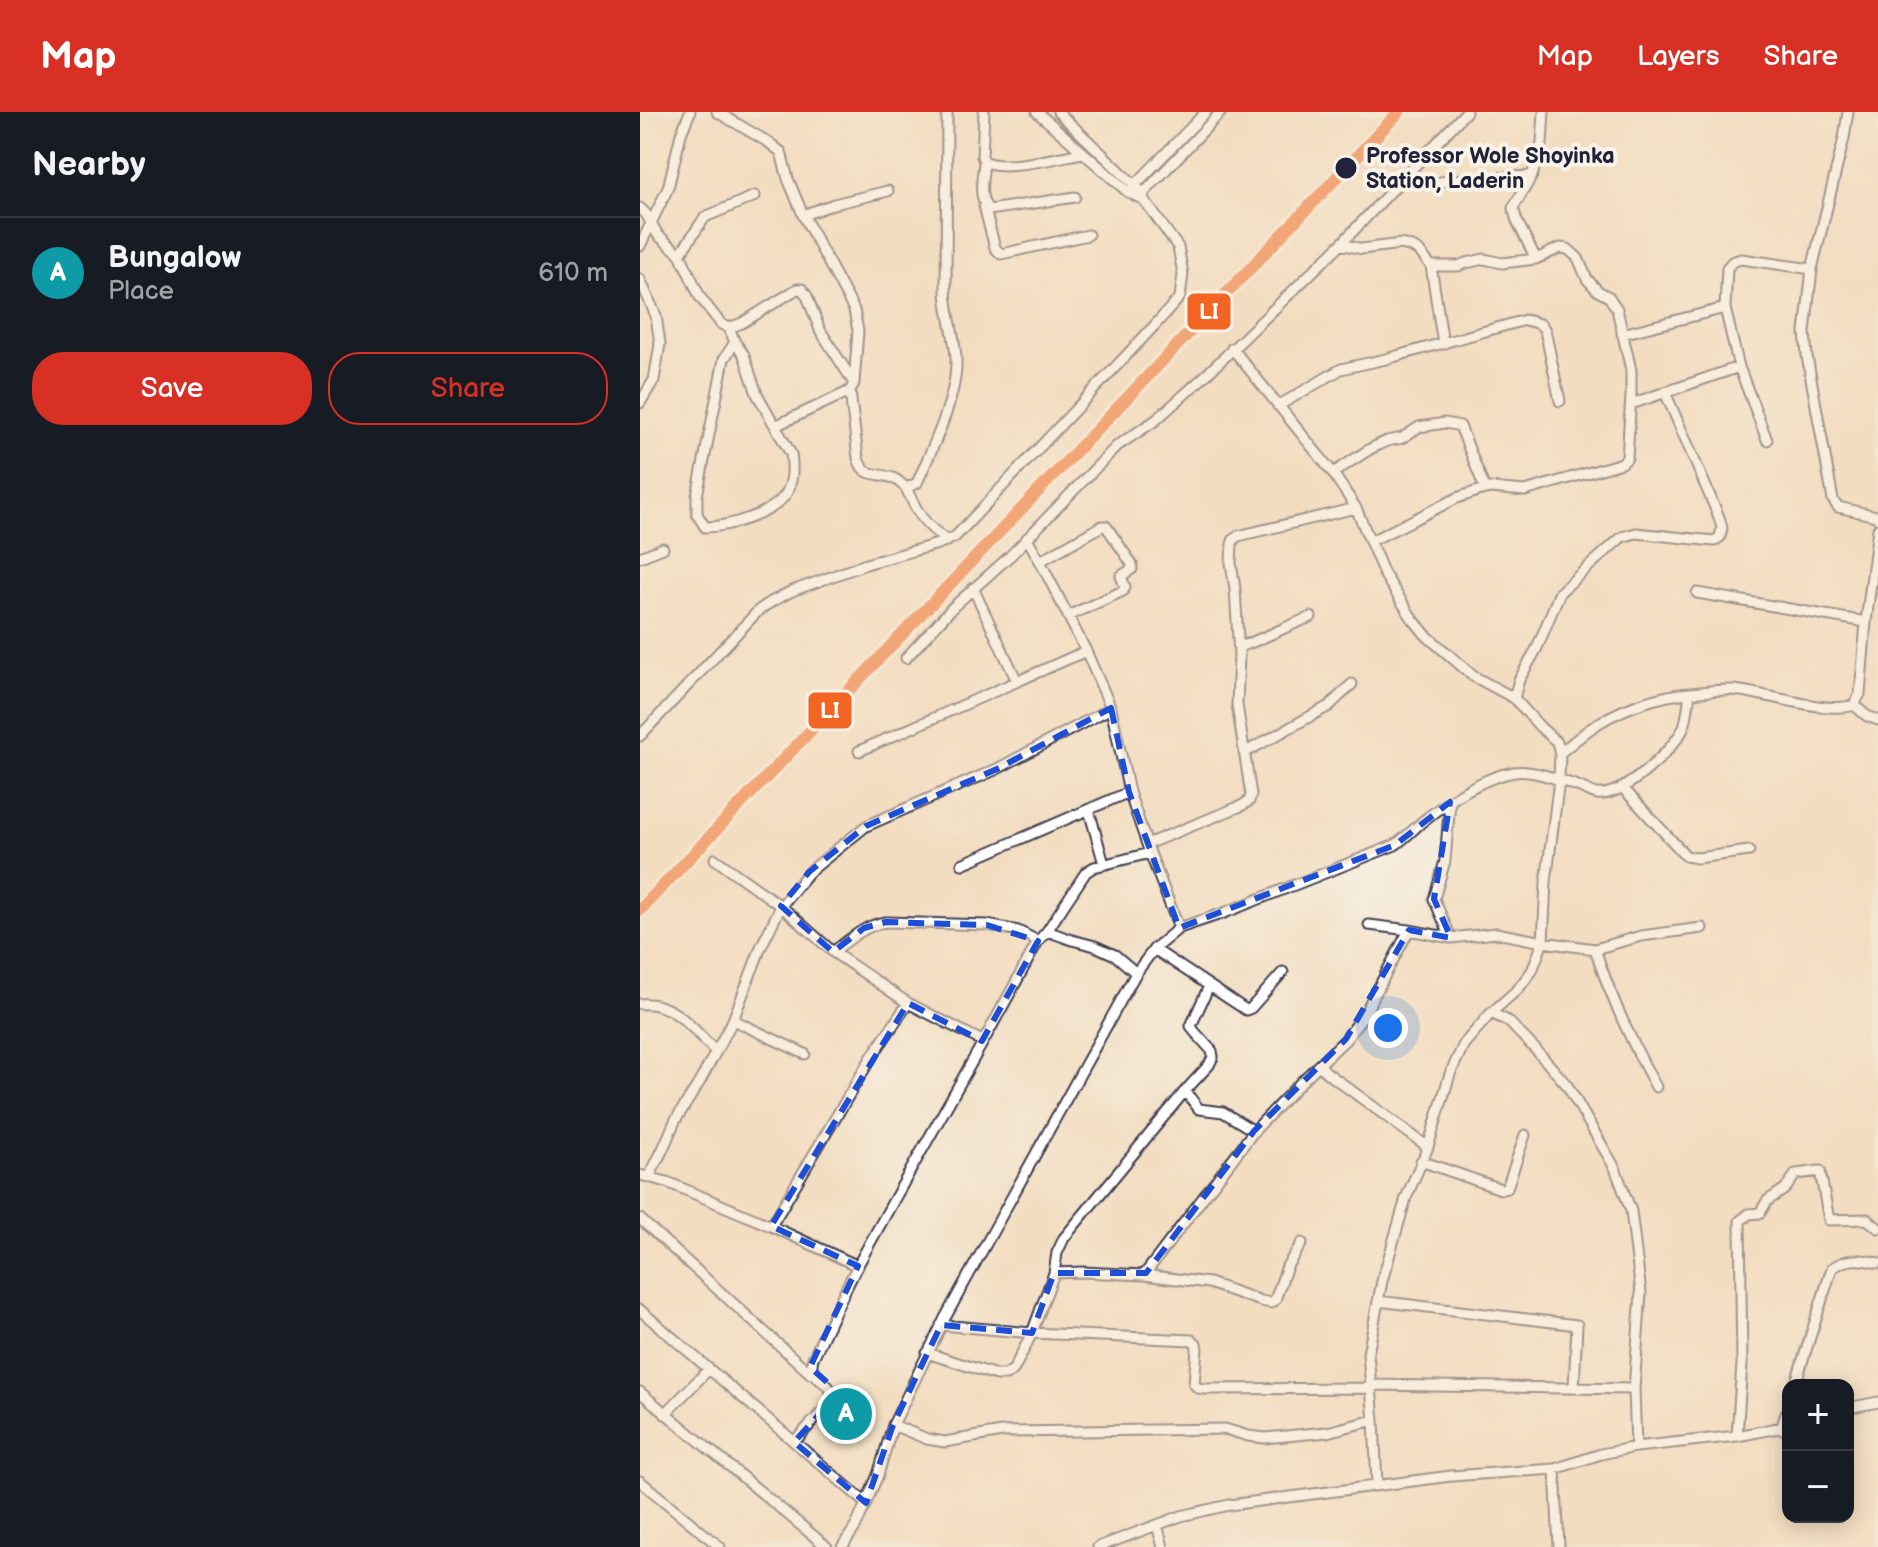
<!DOCTYPE html>
<html lang="en">
<head>
<meta charset="utf-8">
<style>
  :root { --surface:#171b24; --page:#242831; --text:#f1f3f6; --muted:#9ea1a6; --line:#363941; --accent:#d93025 }
  body { margin:0; font-family:"Balsamiq Sans",sans-serif; background:var(--page); color:var(--text) }
  .controls { position:absolute; right:24px; bottom:24px; display:grid; overflow:hidden; border-radius:16px; box-shadow:0 4px 20px #0003 }
  .controls button { width:72px; height:72px; display:grid; place-items:center; padding:0; border:0; border-bottom:2px solid var(--line); background:var(--surface); color:var(--text); font:40px sans-serif }
  .you { position:absolute; left:748px; top:916px; width:28px; height:28px; margin:-20px; border:6px solid #fff; border-radius:50%; background:#1a73e8; box-shadow:0 0 0 12px #1a73e833 }
  .badge { display:grid; place-items:center; width:52px; height:52px; border-radius:50%; background:var(--accent); color:#fff; font-size:26px; font-weight:700 }
  .pin { position:absolute; translate:-50% -50%; border:4px solid #fff; box-shadow:0 2px 8px #0006 }
  .list { margin:0; padding:0; list-style:none }
  h2 { display:flex; justify-content:space-between; align-items:center; height:104px; margin:0; padding:0 32px; font-size:34px }
  h2 small { font-size:26px; font-weight:400; color:var(--muted) }
  .list li { display:grid; grid-template-columns:52px 1fr auto; gap:24px; align-items:center; box-sizing:border-box; height:112px; padding:0 32px; border-top:2px solid var(--line) }
  .list b { display:block; font-size:30px; white-space:nowrap }
  .list p { margin:0; font-size:26px; white-space:nowrap; color:var(--muted) }
  .list em { font-size:26px; font-style:normal; color:var(--muted) }
  .actions { display:flex; gap:16px; padding:24px 32px }
  .actions a { flex:1; padding:18px 0; border:2px solid var(--accent); border-radius:32px; text-align:center; font-size:28px; color:var(--accent) }
  .actions .main { background:var(--accent); color:#fff }
  .map { position:relative; flex:none; width:1238px; height:1435px; overflow:hidden }
  header { display:flex; align-items:center; gap:48px; box-sizing:border-box; height:112px; padding:0 40px; background:var(--accent); color:#fff }
  header strong { font-size:38px }
  nav { display:flex; gap:44px; margin-inline-start:auto; font-size:28px }
  main { display:flex }
  aside { flex:1; background:var(--surface) }
  .map>svg:first-child { display:block }
  .lines { fill:none; stroke-linecap:round; stroke-linejoin:round }
  .minor-casing { stroke:#413e4f; stroke-width:13 }
  .minor { stroke:#fff; stroke-width:9 }
  .rail-1-casing { stroke:#f7f3e8; stroke-width:18 }
  .rail-1 { stroke:#f26522; stroke-width:12 }
  .marked { fill:none; stroke:#1d4ed8; stroke-width:6; stroke-dasharray:16 10; stroke-linejoin:round }
  .stop-dot { fill:#22223b; stroke:#f7f3e8; stroke-width:3 }
  .labels { text-anchor:middle; stroke-width:8; stroke-linejoin:round; paint-order:stroke }
  .stop-label { font-size:22px; font-weight:bold; fill:#22223b; stroke:#f7f3e8; text-anchor:start }
  .line-badge { stroke:#f7f3e8; stroke-width:3 }
  .badge-label { font-size:22px; text-anchor:middle; font-weight:bold; fill:#fff }
</style>
</head>
<body>
<header>
<strong>Map</strong>
<nav><a>Map</a><a>Layers</a><a>Share</a></nav>
</header>
<main>
<aside>
<h2>Nearby<small></small></h2>
<ul class="list">
<li><span class="badge" style="background:#0f9aa8">A</span><div><b>Bungalow</b><p>Place</p></div><em>610 m</em></li>
</ul>
<div class="actions"><a class="main">Save</a><a>Share</a></div>
</aside>
<div class="map">
<svg width="1238" height="1435" viewBox="0 0 1238 1435">
  <rect width="100%" height="100%" fill="#f7f3e8"/>
  <filter id="ink" filterUnits="userSpaceOnUse"><feTurbulence type="fractalNoise" baseFrequency=".0125" numOctaves="2"/><feDisplacementMap in="SourceGraphic" scale="16" xChannelSelector="R" yChannelSelector="G"/><feConvolveMatrix kernelMatrix="1 2 1 2 8 2 1 2 1" color-interpolation-filters="sRGB"/></filter>
  <filter id="wash" filterUnits="userSpaceOnUse"><feTurbulence type="fractalNoise" baseFrequency=".006" numOctaves="4" result="noise"/><feDisplacementMap in="SourceGraphic" scale="32" xChannelSelector="R" yChannelSelector="G"/><feGaussianBlur stdDeviation="1.8" result="paint"/><feColorMatrix in="noise" values="0 0 0 0 0 0 0 0 0 0 0 0 0 0 0 0 0 1.4 0 .05"/><feComposite in="paint" operator="in"/></filter>
  <g filter="url(#wash)">
    <rect width="100%" height="100%" fill="#f2ddc0"/>
  </g>
  <g filter="url(#ink)">
    <g class="lines">
      <defs>
        <path id="minor" d="M77,0l51,30 13,10 7,27 15,36 51,95 4,21 -4,52 -4,8 8,67c6,22 21,13 37,21 4,2 7,6 11,9l11,-5c15,-34 41,-87 39,-124 -1,-24 -9,-45 -10,-68l1,-179
          M344,0l-2,44 2,5c18,11 76,-4 98,-8
          M397,0l91,80 16,8
          M1208,0l-4,26 -32,131 -7,63 2,24 26,144 5,7 38,9 2,3
          M344,49c-1,16 -7,37 5,49l86,-13
          M763,67c18,6 25,8 44,1l85,-4
          M493,75l73,-75
          M501,84l80,-84
          M344,94l11,42 6,6 87,-19
          M0,96l6,6 12,21 22,19 20,43 21,27 8,4 6,14 9,13 13,39 34,60c2,13 2,27 -4,38 -12,22 -59,35 -82,35l-8,-13v-18l27,-137 11,-17
          M163,103l31,-11 54,-13
          M701,132l21,5 39,-5 11,3 7,4 12,15 12,78
          M0,134l28,-58 13,-54 9,-22
          M40,142l25,-37 50,-21
          M896,147l-19,-38 -4,-13 19,-32 10,-33 2,-31
          M0,167l16,37 4,28 -6,36 -14,23
          M89,216l13,-5 55,-34h5l5,7 13,34 34,53
          M982,222l103,-26
          M592,236l101,125 23,35 28,66 28,44 14,17 47,41 41,22 26,29 17,15 3,11 -1,27 -13,102 -3,60 -11,29 -14,18 -27,24 -27,31 -14,30 -22,73 -22,51 -24,83 -14,73 6,66 3,65
          M991,292l108,-37
          M638,294l63,-37 45,-10 139,-39 15,4 5,6 15,71
          M135,314l75,-35
          M1127,328l-28,-73 -14,-59 2,-40 5,-6 9,-3 71,10
          M693,361l37,-24 17,-8 15,-3 17,-11 26,-4 15,3 25,63
          M266,376c12,26 17,35 41,53
          M387,426l13,23 46,90 25,57 18,84 21,61 29,75
          M731,429l86,-43 21,-7 12,-3 35,3 97,-28 5,-5 4,-62v-26l-14,-61 -8,-12 -11,-6 -11,-12 -9,-21 -10,-9 -8,-1 -24,11 -34,4 -18,-4 -18,4 -8,3h-27
          M0,445l23,-9
          M400,449l62,-35h4l26,38v5l-11,7 4,11 -2,4 -55,25
          M333,476l44,93
          M1057,481l169,29
          M599,535c25,-8 47,-21 72,-30
          M266,546l47,-51 57,-51 107,-110 39,-26 50,-45 135,-131 125,-132
          M874,586l5,-18 18,-32 23,-56 62,-55 14,-4 78,8 6,-4 2,-9 -3,-11 -54,-125
          M1214,593l13,11 11,4
          M0,624l119,-126 12,-8 21,-11 74,-27 72,-20 17,-7 200,-212 25,-28 3,-23 -5,-27 -34,-47 -1,-7 -85,-81
          M219,639l227,-100
          M604,641l85,-47 23,-22
          M920,641c10,-8 19,-16 30,-24 26,-19 68,-34 100,-36
          M982,675l64,69 11,2 52,-7
          M810,690l-5,59 -11,38 17,39
          M449,698l15,54
          M507,732l94,-38 8,-5 2,-6 -14,-90 2,-50 -4,-66 -4,-26 1,-19 2,-5 4,-3 118,-28
          M75,747l66,47 52,46 75,51
          M322,752l167,-72
          M729,813l40,5 42,8 45,-5 47,9 52,7 46,-13 61,-8
          M407,819l25,9 23,6 20,9 21,18
          M514,837l92,61 5,-2 32,-36
          M955,837c15,47 37,94 61,138
          M193,840c17,-13 32,-27 53,-30l101,3 31,6 20,10
          M0,892c33,-4 55,27 76,48
          M851,901l17,8 28,29 31,35 48,83 16,43 10,82 -7,96 2,58
          M93,908l72,34
          M680,953l6,7 102,75
          M545,979l14,18 24,3 31,19
          M781,1049l80,28 6,-1 18,-53
          M0,1063l27,7 104,44 87,40
          M9,1065l14,-28 12,-28 24,-38 34,-63 28,-73 20,-41 28,-34 57,-46 131,-57 114,-61
          M0,1107l171,155
          M131,1114l100,-168 37,-55 74,38
          M414,1161l28,-1 62,3 65,8 52,18 10,2 4,-3 12,-34 15,-23
          M504,1163l110,-144 49,-51 43,-41 18,-24 45,-85
          M738,1189l199,24 -3,63
          M0,1198l226,193
          M301,1213l91,8 160,7 4,3 1,5 -3,36 4,4 7,1 166,-1
          M287,1241l69,22h10l8,-6 18,-36 22,-60 3,-20 7,-15 121,-147 24,-26 4,-8 -1,-6 -18,-20 -3,-5 18,-40
          M730,1273l264,4
          M1155,1273l37,-117c16,-11 28,-9 46,-5
          M0,1280l187,155
          M1208,1296l30,-6
          M25,1302l44,-45
          M253,1313l34,14 18,3 57,-10 223,-3 23,7 17,2 62,-6 47,-12
          M1141,1317l7,-21
          M1097,1324l5,-72 -2,-143 9,-7 11,-1 7,-12 18,-12 11,-15 24,-3 9,49 38,-1 11,9
          M154,1330l37,-40c5,-25 -25,-17 -18,-44 15,-31 29,-63 45,-93 59,-109 123,-215 180,-324l9,-10 39,-59 8,-5 56,-14
          M915,1357l4,78
          M0,1369l80,66
          M517,1413l6,22
          M202,1435l14,-21 22,-51 15,-50 52,-107 191,-345 18,-24 25,-21 45,-15 171,-68c12,-8 21,-19 33,-28 24,-19 56,-40 86,-45 19,-3 49,9 66,15 5,2 12,6 17,7 27,3 75,-43 86,-65 5,-11 5,-24 7,-36 17,-1 33,-5 51,-2 28,4 89,23 113,14l6,-11 6,-72 12,-93
          M458,1435l83,-31 48,-11 222,-29 104,-7 46,-15 35,-7 101,-11 51,-10"/>
      </defs>
      <!-- minor casing -->
      <use href="#minor" class="minor-casing"/>
      <!-- minor -->
      <use href="#minor" class="minor"/>
      <defs>
        <path id="rail-1" d="M0,798l759,-798"/>
      </defs>
      <!-- rail-1 casing -->
      <use href="#rail-1" class="rail-1-casing"/>
      <!-- rail-1 -->
      <use href="#rail-1" class="rail-1"/>
    </g>
  </g>
  <!-- marked area -->
  <path d="M0 0H1238V1435H0ZM471,596l18,84 50,136 216,-83 55,-43 -16,97 17,39 -42,-8 -63,109 -92,92 -108,142h-92l-22,60 -91,-8 -48,100 -27,78 -72,-61 45,-49 -29,-26 48,-101 -87,-40 137,-223 74,38 56,-100 -51,-16 -101,-3 -22,6 -31,24 -52,-46 28,-34 57,-46 131,-57z" fill="#f2ddc0" fill-opacity=".55" fill-rule="evenodd"/>
  <path class="marked" d="M471,596l18,84 50,136 216,-83 55,-43 -16,97 17,39 -42,-8 -63,109 -92,92 -108,142h-92l-22,60 -91,-8 -48,100 -27,78 -72,-61 45,-49 -29,-26 48,-101 -87,-40 137,-223 74,38 56,-100 -51,-16 -101,-3 -22,6 -31,24 -52,-46 28,-34 57,-46 131,-57z"/>
  <!-- markers -->
  <circle class="stop-dot" cx="706" cy="56" r="12"/>
  <g class="labels">
    <!-- stop labels -->
    <g class="stop-label">
      <text x="726" y="51">Professor Wole Shoyinka<tspan x="726" dy="25">Station, Laderin</tspan></text>
    </g>
  </g>
  <g class="line-badge">
    <rect x="546" y="180" width="46" height="39" rx="8" fill="#f26522"/>
    <rect x="167" y="579" width="46" height="39" rx="8" fill="#f26522"/>
  </g>
  <g class="badge-label">
    <text x="569" y="207">LI</text>
    <text x="190" y="606">LI</text>
  </g>
</svg>
<div class="controls">
<button>+</button>
<button>−</button>
</div>
<div class="you"></div>
<div class="pin badge" style="left:206px;top:1302px;background:#0f9aa8">A</div>
</div>
</main>
</body>
</html>
